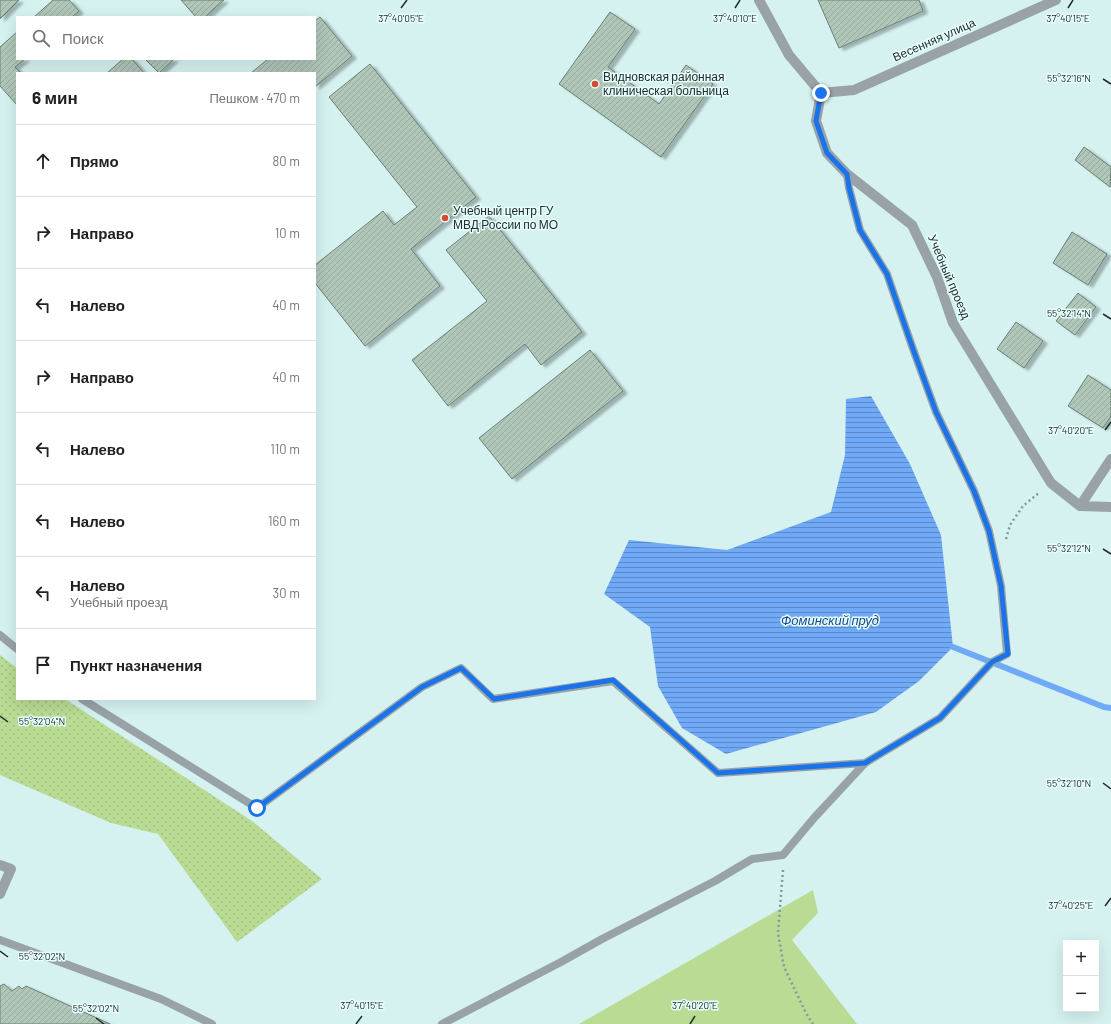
<!DOCTYPE html>
<html lang="ru">
<head>
<meta charset="utf-8">
<style>
  :root { --surface:#fff; --page:#f6f6f6; --text:#202124; --muted:#757577; --line:#e0e0e0 }
  body { margin:0; font-family:Barlow,sans-serif; background:var(--page); color:var(--text) }
  .controls { position:absolute; right:12px; bottom:12px; display:grid; overflow:hidden; border-radius:0px; box-shadow:0 4px 16px #0002 }
  .controls button { width:36px; height:36px; display:grid; place-items:center; padding:0; border:0; border-bottom:1px solid var(--line); background:var(--surface); color:var(--text); font:20px sans-serif }
  .stop { position:absolute; width:12px; height:12px; margin:-9px; border:3px solid #1a73e8; border-radius:50%; background:#fff }
  .stop.end { background:#1a73e8; border-color:#fff; box-shadow:0 1px 4px #0008 }
  .list { margin:0; padding:0; list-style:none }
  h2 { display:flex; justify-content:space-between; align-items:center; height:52px; margin:0; padding:0 16px; font-size:17px }
  h2 small { font-size:13px; font-weight:400; color:var(--muted) }
  .list li { display:grid; grid-template-columns:26px 1fr auto; gap:12px; align-items:center; box-sizing:border-box; height:72px; padding:0 16px; border-top:1px solid var(--line) }
  .list b { display:block; font-size:15px; white-space:nowrap }
  .list p { margin:0; font-size:13px; white-space:nowrap; color:var(--muted) }
  .list em { font-size:13px; font-style:normal; color:var(--muted) }
  .icon { flex:none; width:22px; height:22px; fill:none; stroke:currentColor; stroke-width:2; stroke-linecap:round; stroke-linejoin:round }
  .map { position:relative; flex:none; width:1111px; height:1024px; overflow:hidden }
  .search { position:absolute; background:var(--surface); box-shadow:0 4px 16px #0002; left:16px; top:16px; width:300px; height:44px; display:flex; align-items:center; gap:10px; box-sizing:border-box; padding:0 14px; border-radius:0px; color:var(--muted); font-size:15px }
  .panel { position:absolute; background:var(--surface); box-shadow:0 4px 16px #0002; left:16px; top:72px; width:300px; height:628px; border-radius:0px }
  .map>svg:first-child { display:block }
  .grass { fill:#b9db94 }
  .garden { fill:url(#garden-dots) }
  .water { fill:url(#water-rules) }
  .lines { fill:none; stroke-linecap:round; stroke-linejoin:round }
  .stream { stroke:#70a9f6; stroke-width:6 }
  .building { fill:url(#building-hatch); stroke:#6b8074; filter:url(#shadow) }
  .path { stroke:#859a98; stroke-width:2.5; stroke-dasharray:2 3; stroke-linecap:butt }
  .service { stroke:#99a3a7; stroke-width:8 }
  .minor { stroke:#99a3a7; stroke-width:10 }
  .route { stroke:#1a73e8; stroke-width:5 }
  .ticks { fill:none; stroke:#222d2d; stroke-width:1.5 }
  .poi-dot { fill:#d64b2f; stroke:#e7fefc; stroke-width:1.5 }
  .labels { text-anchor:middle; stroke-width:3; stroke-linejoin:round; paint-order:stroke }
  .street-label { font-size:12px; fill:#222d2d; stroke:#e7fefc }
  .poi-label { font-size:12px; fill:#222d2d; stroke:#e7fefc; text-anchor:start }
  .water-label { font-size:13px; font-style:italic; fill:#124a8e; stroke:#e7fefc }
  .ticks-label { font-size:10px; text-anchor:middle; fill:#222d2d; stroke:#e7fefc; stroke-width:3; stroke-linejoin:round; paint-order:stroke }
</style>
</head>
<body>
<div class="map">
<svg width="1111" height="1024" viewBox="0 0 1111 1024">
  <defs>
    <pattern id="garden-dots" width="8" height="8" patternUnits="userSpaceOnUse"><rect width="8" height="8" fill="#b9db94"/><path d="M2 2h.1M6 6h.1" fill="none" stroke="#9fbc80" stroke-width="1.8" stroke-linecap="round"/></pattern>
    <pattern id="water-rules" width="6" height="5" patternUnits="userSpaceOnUse"><rect width="6" height="5" fill="#70a9f6"/><path d="M0 2.5h6" fill="none" stroke="#5c8ac8"/></pattern>
    <pattern id="building-hatch" width="6" height="6" patternUnits="userSpaceOnUse"><rect width="6" height="6" fill="#b0c6b9"/><path d="M-1 1l2-2M0 6l6-6M5 7l2-2" fill="none" stroke="#97aa9f"/></pattern>
    <filter id="shadow"><feDropShadow dx="4.5" dy="2.5" stdDeviation="1" flood-color="#0004"/></filter>
  </defs>
  <rect width="100%" height="100%" fill="#d5f2f0"/>
  <!-- grass -->
  <path class="grass" d="M813,890l5,23 -26,27 65,84h-278z"/>
  <!-- garden -->
  <path class="garden" d="M0,655l17,13v31h48l187,122 70,58 -85,63 -79,-108 -47,-11 -111,-48z"/>
  <!-- water -->
  <path class="water" d="M871,396l39,68 31,71 12,112 -34,34 -43,31 -150,42 -44,-26 -24,-42 -8,-59 -46,-33 25,-54 98,10 104,-38 14,-57 1,-56z"/>
  <g class="lines">
    <!-- stream -->
    <path class="stream" d="M953,647l151,60 7,1"/>
  </g>
  <!-- building -->
  <path class="building" d="M0,0h19l-19,19z
    M53,0h16l10,11 -7,6h-38z
    M181,0h43l-19,17h-9z
    M818,0h101l4,11 -84,37z
    M610,12l25,17 -27,38 51,37 27,-39 27,19 -52,73 -102,-73z
    M320,17l32,39 -37,31v-14h-64l17,-14h47v-38z
    M17,32v27h8l-10,8 6,6h-4v32l-17,-19v-39z
    M123,59h9l12,14h-37z
    M145,59h29l-15,14z
    M370,64l106,133 -65,52 29,37 -75,60 -50,-63v-18l68,-54 11,14 23,-18 -88,-110z
    M1084,147l27,20 -1,20 -35,-27z
    M489,216l93,116 -41,33 -16,-21 -77,62 -36,-46 75,-59 -41,-51z
    M1072,232l35,22 -19,31 -35,-22z
    M1078,293l18,14 -21,28 -19,-14z
    M1016,322l27,19 -19,27 -27,-19z
    M590,350l33,41 -111,88 -33,-41z
    M1088,375l23,15v26l-8,12 -35,-22z
    M4,984l8,7 7,-5 3,3 4,-3 84,38h-110v-38z"/>
  <g class="lines">
    <!-- path -->
    <path class="path" d="M1006,539l4,-14 13,-19 17,-14
      M783,870l-5,63 6,34 22,46 7,11"/>
    <!-- service -->
    <path class="service" d="M0,635l17,14
      M82,699l175,109 165,-121 39,-19 32,31 120,-18 105,92 147,-10
      M0,940l161,59 51,25
      M442,1024l119,-62 41,-23 113,-58 37,-22 31,-4 31,-37 51,-55 75,-45 52,-56 15,-8 -6,-68 -12,-55 -15,-40 -38,-79 -23,-63 -26,-75 -27,-44 -11,-42 -2,-14"/>
    <!-- minor -->
    <path class="minor" d="M759,0l30,55 32,38 -5,28 11,32 20,21 65,51 25,52 16,46 98,160 29,23 31,1
      M821,93l33,-3 202,-90
      M1080,506l31,-47
      M0,865l11,4 -11,25"/>
  </g>
  <g class="lines">
    <!-- route -->
    <path class="route" d="M257,808l165,-121 39,-19 33,31 119,-19 105,93 147,-10 75,-45 52,-56 16,-8 -7,-68 -12,-55 -15,-40 -38,-79 -23,-63 -26,-75 -27,-44 -11,-42 -2,-14 -20,-21 -11,-32 5,-28"/>
  </g>
  <!-- ticks -->
  <path class="ticks" d="M401,8l6,-8M735,8l5,-8M1068,8l5,-8M1103,79l8,5M1103,314l8,5M1105,430l6,-8M1103,549l8,5M0,716l8,6M1103,783l8,6M1105,906l6,-8M0,951l8,6M96,1018l8,6M356,1024l6,-8M690,1024l5,-8"/>
  <!-- markers -->
  <g class="poi-dot">
    <circle cx="595" cy="84" r="4"/>
    <circle cx="445" cy="218" r="4"/>
  </g>
  <g class="labels">
    <!-- street labels -->
    <g class="street-label">
      <text transform="translate(934 40) rotate(-24)" y="4">Весенняя улица</text>
      <text transform="translate(949 277) rotate(67)" y="4">Учебный проезд</text>
    </g>
    <!-- poi labels -->
    <g class="poi-label">
      <text x="603" y="81">Видновская районная<tspan x="603" dy="14">клиническая больница</tspan></text>
      <text x="453" y="215">Учебный центр ГУ<tspan x="453" dy="14">МВД России по МО</tspan></text>
    </g>
    <!-- water labels -->
    <g class="water-label">
      <text x="830" y="625">Фоминский пруд</text>
    </g>
  </g>
  <g class="ticks-label">
    <text x="401" y="22">37°40'05"E</text>
    <text x="735" y="22">37°40'10"E</text>
    <text x="1068" y="22">37°40'15"E</text>
    <text x="1069" y="82">55°32'16"N</text>
    <text x="1069" y="317">55°32'14"N</text>
    <text x="1071" y="434">37°40'20"E</text>
    <text x="1069" y="552">55°32'12"N</text>
    <text x="42" y="725">55°32'04"N</text>
    <text x="1069" y="787">55°32'10"N</text>
    <text x="1071" y="909">37°40'25"E</text>
    <text x="42" y="960">55°32'02"N</text>
    <text x="362" y="1009">37°40'15"E</text>
    <text x="695" y="1009">37°40'20"E</text>
    <text x="96" y="1012">55°32'02"N</text>
  </g>
</svg>
<div class="controls">
<button>+</button>
<button>−</button>
</div>
<div class="stop" style="left:257px;top:808px"></div>
<div class="stop end" style="left:821px;top:93px"></div>
<div class="search"><svg class="icon" aria-label="search" viewBox="0 0 24 24"><circle cx="10" cy="10" r="6"/><path d="M15 15l6 6"/></svg>Поиск</div>
<section class="panel">
<h2>6 мин<small>Пешком · 470 m</small></h2>
<ul class="list">
<li><svg class="icon" aria-label="ahead" viewBox="0 0 24 24"><path d="M12 20V5M6 11l6-6 6 6"/></svg><div><b>Прямо</b></div><em>80 m</em></li>
<li><svg class="icon" aria-label="right" viewBox="0 0 24 24"><path d="M7 20v-9h11M14 6l5 5-5 5"/></svg><div><b>Направо</b></div><em>10 m</em></li>
<li><svg class="icon" aria-label="left" viewBox="0 0 24 24"><path d="M17 20v-9H6M10 6l-5 5 5 5"/></svg><div><b>Налево</b></div><em>40 m</em></li>
<li><svg class="icon" aria-label="right" viewBox="0 0 24 24"><path d="M7 20v-9h11M14 6l5 5-5 5"/></svg><div><b>Направо</b></div><em>40 m</em></li>
<li><svg class="icon" aria-label="left" viewBox="0 0 24 24"><path d="M17 20v-9H6M10 6l-5 5 5 5"/></svg><div><b>Налево</b></div><em>110 m</em></li>
<li><svg class="icon" aria-label="left" viewBox="0 0 24 24"><path d="M17 20v-9H6M10 6l-5 5 5 5"/></svg><div><b>Налево</b></div><em>160 m</em></li>
<li><svg class="icon" aria-label="left" viewBox="0 0 24 24"><path d="M17 20v-9H6M10 6l-5 5 5 5"/></svg><div><b>Налево</b><p>Учебный проезд</p></div><em>30 m</em></li>
<li><svg class="icon" aria-label="arrive" viewBox="0 0 24 24"><path d="M6 21V4h12l-3 4 3 4H6"/></svg><div><b>Пункт назначения</b></div></li>
</ul>
</section>
</div>
</body>
</html>
